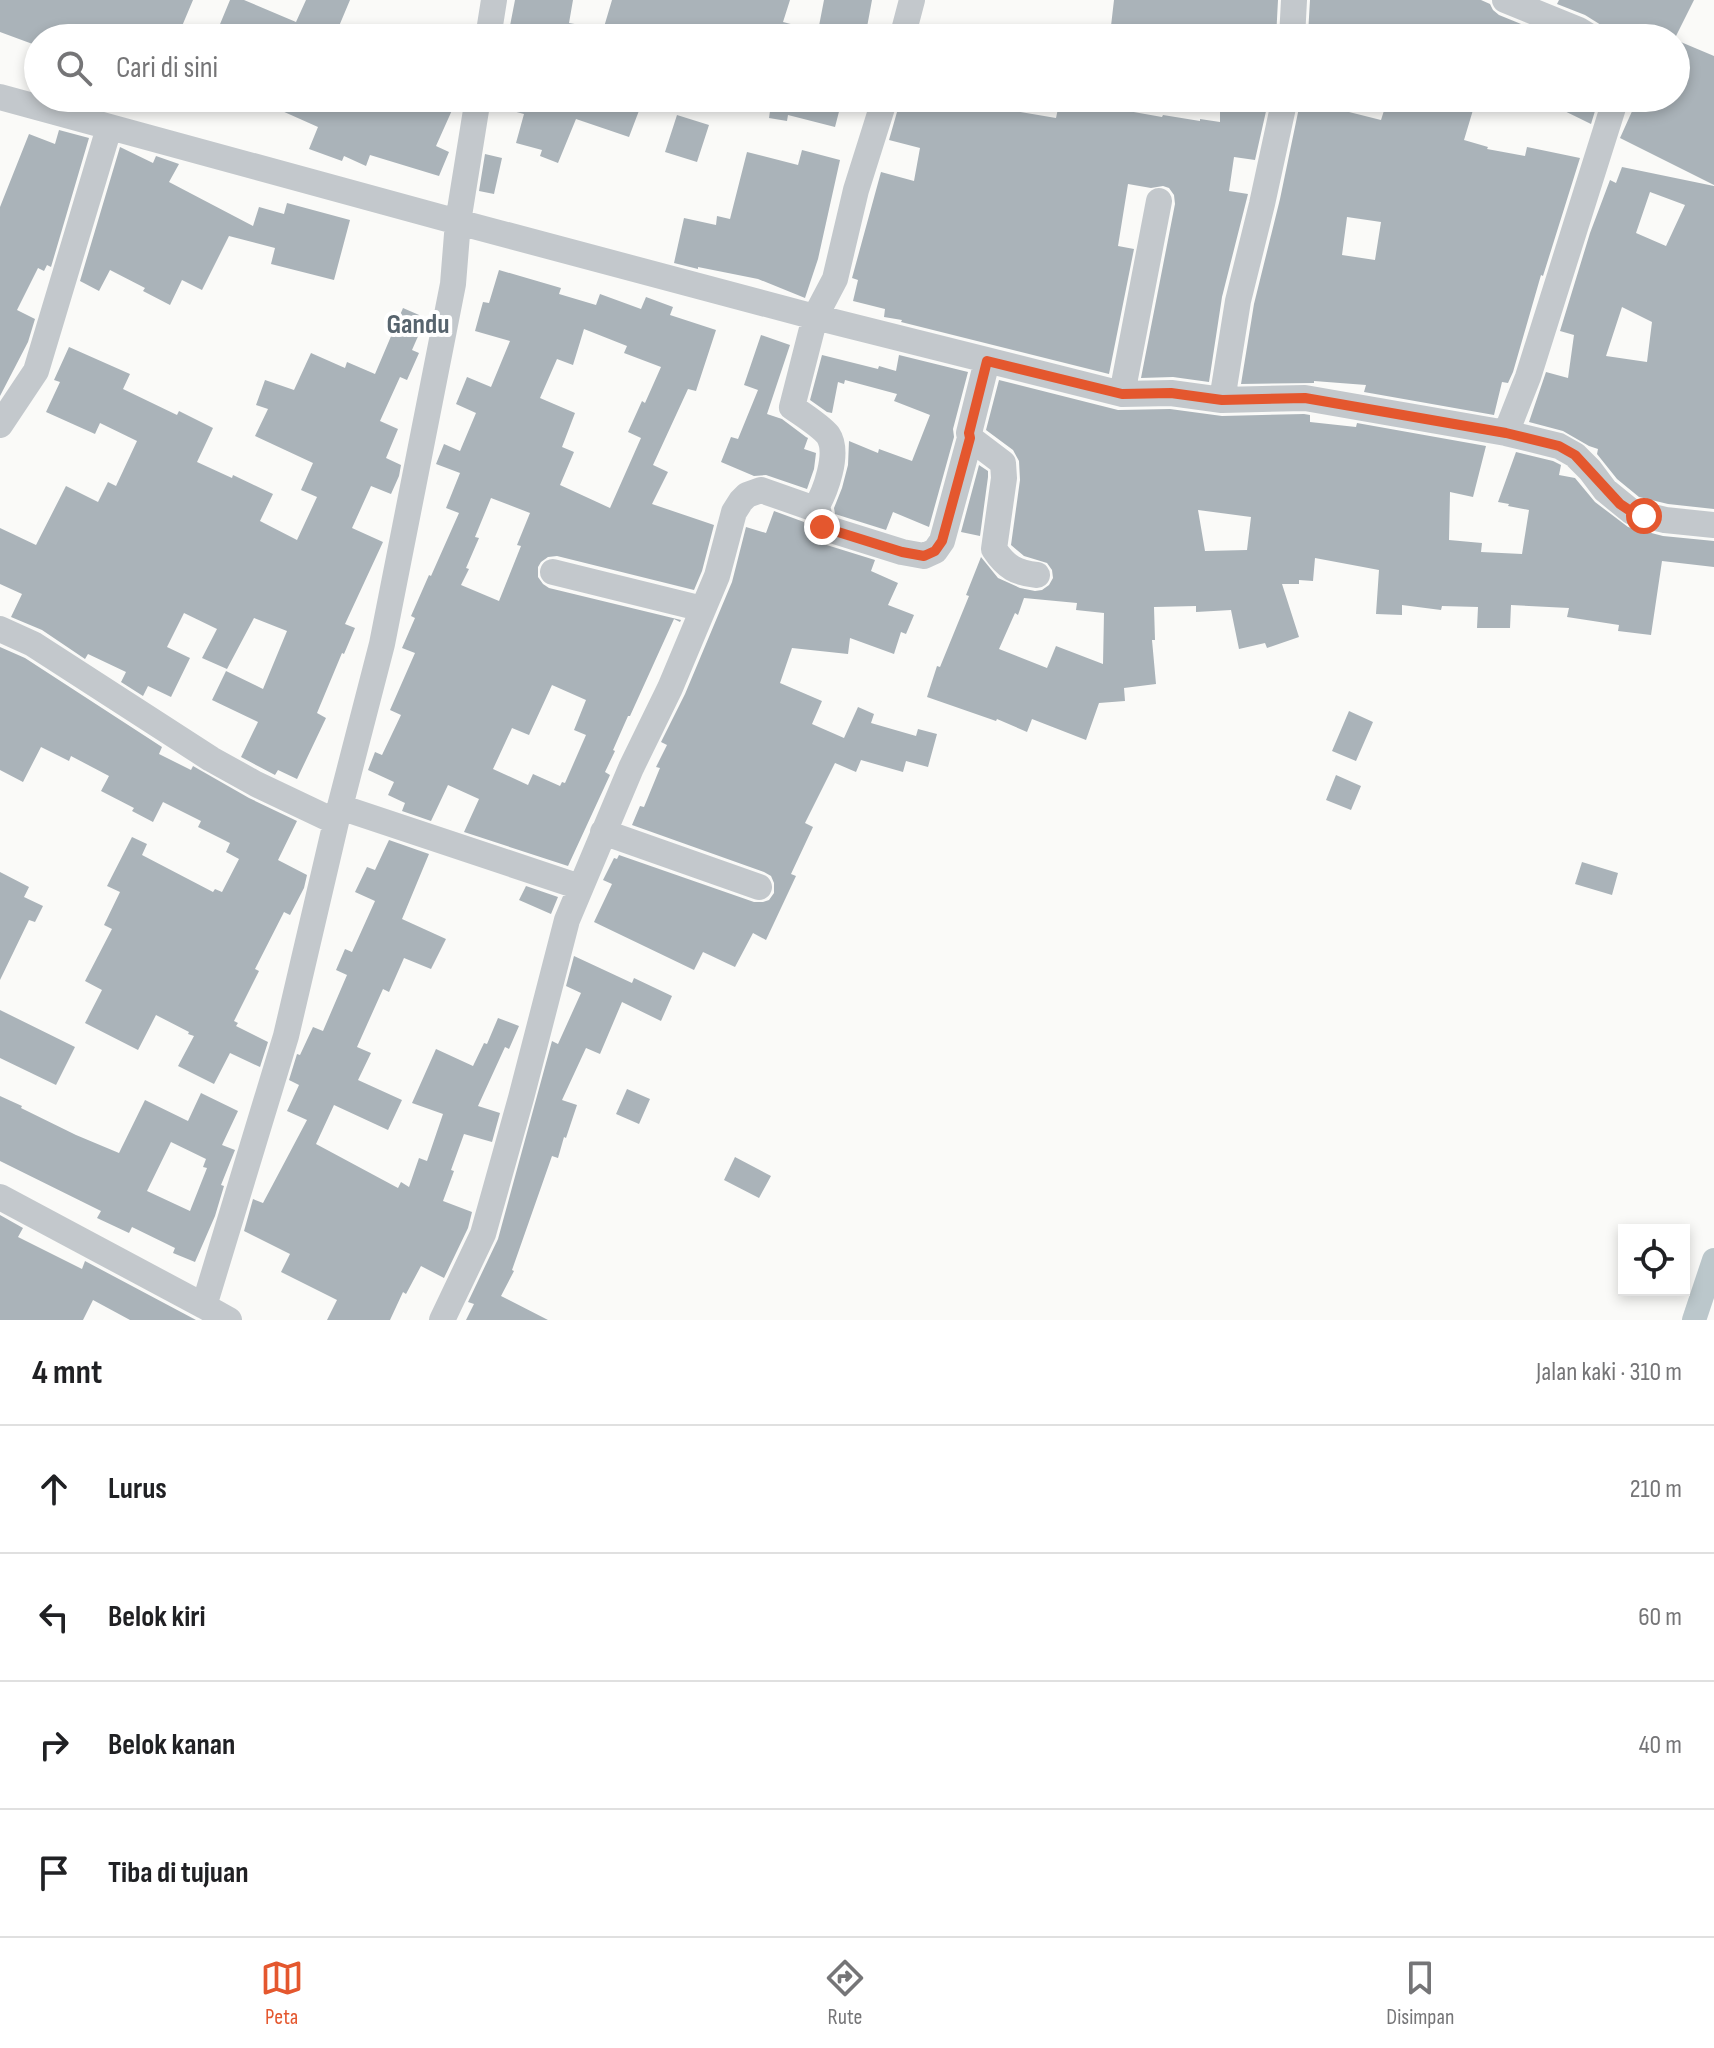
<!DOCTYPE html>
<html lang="id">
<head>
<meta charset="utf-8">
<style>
  :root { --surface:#fff; --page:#f2f2f2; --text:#202124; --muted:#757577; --line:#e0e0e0; --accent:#e4572e }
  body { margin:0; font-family:"Sofia Sans Condensed",sans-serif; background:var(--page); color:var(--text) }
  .controls { position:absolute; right:24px; bottom:24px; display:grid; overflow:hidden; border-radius:0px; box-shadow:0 4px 12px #0003 }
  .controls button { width:72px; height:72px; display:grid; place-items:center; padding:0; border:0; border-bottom:2px solid var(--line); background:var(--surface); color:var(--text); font:40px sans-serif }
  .stop { position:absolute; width:24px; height:24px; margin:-18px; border:6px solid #e4572e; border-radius:50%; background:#fff }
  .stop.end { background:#e4572e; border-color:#fff; box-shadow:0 2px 8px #0008 }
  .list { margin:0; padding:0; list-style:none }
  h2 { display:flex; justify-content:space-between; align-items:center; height:104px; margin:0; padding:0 32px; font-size:34px }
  h2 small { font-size:26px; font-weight:400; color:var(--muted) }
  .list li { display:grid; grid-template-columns:52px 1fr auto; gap:24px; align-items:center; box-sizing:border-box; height:128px; padding:0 32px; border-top:2px solid var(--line) }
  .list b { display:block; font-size:30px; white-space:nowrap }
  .list em { font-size:26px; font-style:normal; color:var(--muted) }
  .icon { flex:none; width:44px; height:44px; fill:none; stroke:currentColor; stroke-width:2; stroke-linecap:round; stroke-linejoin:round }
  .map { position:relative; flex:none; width:1714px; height:1320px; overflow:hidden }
  .search { position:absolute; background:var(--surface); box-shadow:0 4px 12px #0003; left:24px; right:24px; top:24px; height:88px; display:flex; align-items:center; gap:20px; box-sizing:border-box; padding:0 28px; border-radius:44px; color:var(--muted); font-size:30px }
  .sheet { height:616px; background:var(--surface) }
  nav { display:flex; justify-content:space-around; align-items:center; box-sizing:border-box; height:112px; border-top:2px solid var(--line); background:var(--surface); font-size:22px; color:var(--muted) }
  nav a { display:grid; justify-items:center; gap:4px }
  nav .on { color:var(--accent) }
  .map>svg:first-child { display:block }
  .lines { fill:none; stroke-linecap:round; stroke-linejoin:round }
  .canal { stroke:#bbc7cb; stroke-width:24 }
  .building { fill:#aab3b9; fill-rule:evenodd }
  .minor { stroke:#c3c8cc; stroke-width:26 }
  .route { stroke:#e4572e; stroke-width:10 }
  .labels { text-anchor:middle; stroke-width:8; stroke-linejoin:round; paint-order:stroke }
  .quarter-label { font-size:28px; font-weight:bold; fill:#57646e; stroke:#fff }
</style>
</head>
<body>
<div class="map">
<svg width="1714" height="1320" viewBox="0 0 1714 1320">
  <rect width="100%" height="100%" fill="#fafaf8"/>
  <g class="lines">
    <!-- canal -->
    <path class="canal" d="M1694,1320l20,-60"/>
  </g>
  <!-- building -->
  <path class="building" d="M0,0h193l-16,38h-139v8l-38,-14z
    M230,0h14l52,22 10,-22h44l-16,38h-96l-20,-9z
    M515,0h58l-4,23 34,6 -1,9h-83l-11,-2z
    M612,0h178l-7,22 35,9 6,-31h48l-7,38h-221l-40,-11z
    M1114,0h164l-2,38h-88l-43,-6 1,-3 -35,-3z
    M1310,0h171l9,4 3,6 6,5 57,23h-167l-38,-9 -1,9 -42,-4z
    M1559,0h135l-19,38h-4l-31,-14 -7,14h-25l-2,-7 -5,-6 -16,-10 -28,-11z
    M1676,40l38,16v129l-94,-47 18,-40h38z
    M253,98h178l22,10 -17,38 13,6 -10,24 -69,-21 -4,11 -22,-10 -2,5 -33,-12 9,-22z
    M494,98h116l30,10 -11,29 -53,-18 -18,44 -18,-7 2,-6 -26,-7 8,-29 -31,-8z
    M745,98h73l23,6 -6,23 -47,-12 -1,6 -18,-3 1,-7 -26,-6z
    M901,98h46l25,5 1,-5h26l-2,10 59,10 4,-19 102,18 1,-2 37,6v-2l20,3v-24h49l-14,62 -21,-3 -5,34 19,3 -26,103 -13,85 -36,-5 -32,1 34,-174 -1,-9 -5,-7 -6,-2 -12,2 -23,-4 -10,62 16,3 -25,125 -208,-52 1,-2 -18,-3 1,-8 -32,-8 5,-21 -6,-2 29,-106 33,9 6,-33 -31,-8z
    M1301,98h50l-2,14 32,8 7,-22h86l-5,11 4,1 -9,30 24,7 -1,2 38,7 2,-9 53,11 -37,118 -2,-1 -28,97 -5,11 -6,-1 -8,33 -130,-23 2,-7 -52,-4v2l-73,1 13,-80 26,-105zM1347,217l34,5 -6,38 -33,-5z
    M1538,98h61l-8,26z
    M677,115l32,10 -12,37 -32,-10z
    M59,130l30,8 -38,129 -4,-2 -3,6 -6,-3 -21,42 18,9 -7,23 -28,54v-189l29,-73 26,10z
    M120,147l33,16 3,-7 23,8 -10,18 84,44 6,-19 25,7 3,-11 63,17 -16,60 -63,-16 4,-16 -46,-12 -27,54 -20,-10 -12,25 -27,-14 2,-3 -35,-18 -11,21 -19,-10z
    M802,150l38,10 -22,99 -13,39 -47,-19 -60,-12v2l-24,-6 10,-45 32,7 1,-9 13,3 17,-67 51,13z
    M485,154l17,4 -8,36 -15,-3z
    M1622,167l92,19v323l-46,-5 -29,-7 -22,-18 -20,-25 1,-5 -9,-3 -26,-15 -34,-9 17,-50 22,6 6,-43 -14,-4 30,-98 20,-53 6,3zM1650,192l35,13 -19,41 -30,-13zM1622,307l30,15 -5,40 -41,-6z
    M499,270l62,18 -2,6 37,11 4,-11 41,15 5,-12 27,10 -3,8 46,15 -20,61 -8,-2 -35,76 15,7 -16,32 62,21 -12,46 -8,19 -137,-34 -9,1 -7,5 -3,5v10l5,7 6,4 132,32 -1,2 -6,-3 -44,97h-2l-15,34 2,1 -10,21 5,3 -42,91 -104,-34 15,-33 -31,-14 -17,36 -29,-10 3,-8 -17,-8 6,-13 -26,-12 7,-18 7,3 19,-40 -11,-5 25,-57 -13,-5 13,-30 -4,-2 18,-41 2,1 28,-63 -13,-5 14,-35 -24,-9 8,-20 16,7 16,-38 -20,-9 11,-27 24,10 19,-46 -35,-10 8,-29 6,1zM584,329l43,17 -3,7 37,14 -16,36 -3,-2 -14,31 13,6 -31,70 -50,-23 14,-33 -12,-5 13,-34 -35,-15 17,-39 16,6zM491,498l39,15 -13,32 4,1 -22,55 -38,-16 8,-16 -3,-1 13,-30 -4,-1zM552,685l34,15 -12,30 12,5 -21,48 -3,-1 -2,4 -27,-12 -5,11 -35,-16 19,-41 17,7z
    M403,308l23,10 -14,32 7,3 -12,27 -7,-3 -20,44 18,8 -12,29 15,7 -2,11 -8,18 -20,-8 -19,42 31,14 -38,82 10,4 -11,26 -2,-1 -25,60 9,5 -29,61 -19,-9 -3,5 -34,-18 17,-35 -46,-22 14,-29 37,18 24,-58 -33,-13 -27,51 -25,-11 15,-29 -33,-16 -17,34 23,11 -19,39 -23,-11 -5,10 -22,-14 5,-10 -38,-18 -3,5 -43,-29 -31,-13 11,-23 -22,-10v-56l36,17 30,-59 32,16 10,-20 8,4 21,-45 -37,-18 -5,11 -49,-22 14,-30 -6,-2 15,-33 61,27 -7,15 54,26 2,-4 34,17 -16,34 35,16 1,-3 40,19 -13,27 37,19 20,-43 -16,-7 12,-27 -58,-27 13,-27 -12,-4 9,-25 29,10 17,-37 34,15 2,-6 28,12z
    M761,335l29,10 -23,69 15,5 24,18 2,1 -4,11 12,4 -2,16 -7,20 -41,-14 -12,1 -33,-14 10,-25 7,2 20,-49 -14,-5z
    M822,355l56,14 1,-3 17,5 3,-16 69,17 -15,57 1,8 -25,90 -36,-15 -7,18 -51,-16 -1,-6 8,-20 6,-23 1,-24 29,12 1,-4 33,12 18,-46 -36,-14 3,-7 -52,-14 -1,4 -6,-2 -6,31 -5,-1 -17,-12z
    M999,380l119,30 52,-1 52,7 82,-2 6,1v7l46,5 1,-4 129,23 -13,51 -23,-5 -1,48 33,3 -1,9 41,2 7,-44 -21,-4 1,-2 -11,-2 18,-50 37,9 8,4 -2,10 16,3 20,24 33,25 35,9 51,5v26l-52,-6 -11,74 -33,-4 1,-6 -52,-8 2,-9 -58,-3 -1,23h-33l1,-21 -36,-1 -1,4 -39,-5v10l-26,-1 3,-44 -64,-12 -2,23 -14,-1v4h-17l17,53 -32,11 -2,-5 -26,6 -8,-39 -35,2v-6l-42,1 1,33h-3l4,44 -32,4 1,13 -26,2 -13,37 -54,-21 -5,13 -30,-13 -1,2 -69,-24 10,-31 3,1 29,-71 -3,-1 15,-38 17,21 22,10 15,3 7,-1 7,-5 4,-7 -1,-8 -5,-7 -23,-7 -13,-11 9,-65 -1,-19 -6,-11 -27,-20zM1198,510l53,7 -4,33 -42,1zM1024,598l53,5 -1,7 28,3 -1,51 -47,-18 -9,22 -48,-19 16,-36 3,2z
    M979,465l9,6v6l-8,59 -19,-4z
    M774,511l30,11 6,15 7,5 58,18 -4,11 27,12 -10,22 26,10 -8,19 -5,-2 -7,22 -44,-16 -2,16 -56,-6 -12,35 42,18 -10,23 32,14 14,-31 16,7 -3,9 45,13 2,-7 19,5 -9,33 -22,-6 -3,11 -42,-12 -5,12 -21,-9 -30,60 8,4 -22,47 5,2 -30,64 -13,-7 -18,34 -32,-15 -9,18 -100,-48 18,-38 -9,-4 11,-22 3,1 2,-4 135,47h9l6,-2 5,-7v-10l-3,-7 -7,-4 -132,-47 8,-19 4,1 16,-39 -4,-1 11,-22 -6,-3 24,-48 47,-112 14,-55 20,6z
    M0,647l25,11 137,89 -3,7 32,16 2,-4 56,32 48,23 -19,39 29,15 -3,13 -14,27 -6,-3 -29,57 4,2 -25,50 4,2 -2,3 32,16 -8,25 -30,-14 -16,31 -36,-18 16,-30 -6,-2 1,-2 -33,-17 -18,35 -53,-27 17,-33 -17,-9 27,-52 -8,-4 16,-33 -13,-6 25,-49 15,7 -5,11 71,37 2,-3 7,3 17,-33 -13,-7 4,-9 -32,-16 3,-6 -38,-19 -10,20 -21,-11 2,-3 -33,-17 8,-15 -38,-20 -2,5 -28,-14 -18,35 -23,-12z
    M1349,711l24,11 -17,39 -24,-10z
    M1336,775l25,11 -10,24 -25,-10z
    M389,840l40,14 -27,65 44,20 -15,30 -27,-11 -15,34 -6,-3 -26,58 14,6 -13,27 44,20 -14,30 -54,-25 -18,39 82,44 3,-6 8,5 10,-29 8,3 16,-47 -31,-11 24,-54 37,17 11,-23 3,1 11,-26 21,8 -10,23 -4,-2 -27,59 22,7 -8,29 -28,-8 -13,36 3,1 -11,30 29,11 -4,16 -24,50 -23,-12 -15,28 -3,-2 -13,28h-63l10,-20 -56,-28 9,-18 -46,-23 9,-32 10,4 44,-83 -20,-9 12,-26 -10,-5 8,-26 3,1 13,-28 10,4 24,-56 -11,-5 9,-21 7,3 23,-51 -20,-9 12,-25 8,3z
    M1582,862l36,11 -6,22 -37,-11z
    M0,872l29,15 -5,10 19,9 -8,16 -6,-2 -29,60z
    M526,886l32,11 -7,17 -32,-14z
    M574,956l58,27 2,-5 38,18 -11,25 -39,-19 -22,52 -14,-6 -24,52 15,5 -11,33 -2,-1 -6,21 -6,-2 -40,114 2,1 -13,25 47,24h-82l8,-16 -6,-2 30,-63 54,-198 6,3 23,-51 -15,-7z
    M0,1010l75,37 -19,38 -56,-27z
    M627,1089l23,10 -11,25 -23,-10z
    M201,1093l37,18 -16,34 13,5 -14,35 3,1 -9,30 -20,46 -22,-9 2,-5 -43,-21 -3,6 -32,-15 4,-7 -101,-50v-65l22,10 -1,2 55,27 43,18 26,-53 43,21zM171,1142l35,17 -3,8 4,1 -17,43 -43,-20z
    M735,1157l36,19 -12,22 -35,-18z
    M0,1215l23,13 -5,9 64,32 3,-8 111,59h-66l-37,-20 -10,20h-83z"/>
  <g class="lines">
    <!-- minor -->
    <path class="minor" d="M1505,0l74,30 13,8
      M488,38l6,-38
      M902,38l10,-38
      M1292,38l2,-38
      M0,97l458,125 -5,62 -71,360 -46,178 -50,214 -82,270 25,14
      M478,98l-20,124 357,95 307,77 49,-1 51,7 83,-2 201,35 53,13 16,9 15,15 15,20 27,22 33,8 49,5
      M987,361l-18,72 1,5 33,25 1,15 -10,71c12,18 22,24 43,26
      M1122,394l37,-193
      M1222,400l16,-99 24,-97 23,-106
      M0,425l36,-54 73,-243
      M1506,433l22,-56 88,-279
      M817,506l5,21 80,25 22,4 11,-5 7,-10 28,-103
      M553,572l150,37
      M0,629l33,15 178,115 45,25 80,38
      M340,807l240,80
      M603,832l156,55
      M0,1197l204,109
      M442,1320l41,-86 38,-136 46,-178 64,-152 39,-80 47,-112 17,-64 7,-11 6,-6 14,-5 54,19c10,-16 25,-56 13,-74 -7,-9 -26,-21 -36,-28l23,-90 20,-38 21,-89 29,-92"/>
  </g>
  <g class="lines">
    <!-- route -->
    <path class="route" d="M822,527l80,25 22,4 11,-5 7,-10 28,-103 -1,-5 18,-72 135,33 49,-1 51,7 83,-2 201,35 53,13 16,9 45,49 12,8 12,4"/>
  </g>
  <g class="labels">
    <!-- quarter labels -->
    <g class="quarter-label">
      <text x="418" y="333">Gandu</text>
    </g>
  </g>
</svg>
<div class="controls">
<button><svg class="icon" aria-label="locate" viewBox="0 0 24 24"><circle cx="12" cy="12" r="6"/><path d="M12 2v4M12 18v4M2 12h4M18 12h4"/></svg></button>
</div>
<div class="stop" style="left:1644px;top:516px"></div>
<div class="stop end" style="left:822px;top:527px"></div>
<div class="search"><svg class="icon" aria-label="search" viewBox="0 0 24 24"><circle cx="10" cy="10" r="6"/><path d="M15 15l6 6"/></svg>Cari di sini</div>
</div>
<section class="sheet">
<h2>4 mnt<small>Jalan kaki · 310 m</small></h2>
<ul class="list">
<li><svg class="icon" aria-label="ahead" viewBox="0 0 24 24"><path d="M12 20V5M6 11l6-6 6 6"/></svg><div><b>Lurus</b></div><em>210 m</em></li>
<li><svg class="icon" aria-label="left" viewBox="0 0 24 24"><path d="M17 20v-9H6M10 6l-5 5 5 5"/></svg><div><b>Belok kiri</b></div><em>60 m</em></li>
<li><svg class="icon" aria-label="right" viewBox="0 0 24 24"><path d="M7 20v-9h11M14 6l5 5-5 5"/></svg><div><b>Belok kanan</b></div><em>40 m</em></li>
<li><svg class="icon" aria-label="arrive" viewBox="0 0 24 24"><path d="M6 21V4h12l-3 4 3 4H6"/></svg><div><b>Tiba di tujuan</b></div></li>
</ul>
</section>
<nav>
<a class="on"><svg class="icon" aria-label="map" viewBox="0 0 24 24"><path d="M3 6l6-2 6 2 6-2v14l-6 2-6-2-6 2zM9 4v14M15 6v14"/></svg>Peta</a>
<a><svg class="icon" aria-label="directions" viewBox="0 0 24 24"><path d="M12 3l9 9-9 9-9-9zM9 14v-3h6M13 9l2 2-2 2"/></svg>Rute</a>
<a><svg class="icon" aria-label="saved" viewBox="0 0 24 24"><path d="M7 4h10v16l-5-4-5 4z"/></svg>Disimpan</a>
</nav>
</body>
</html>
